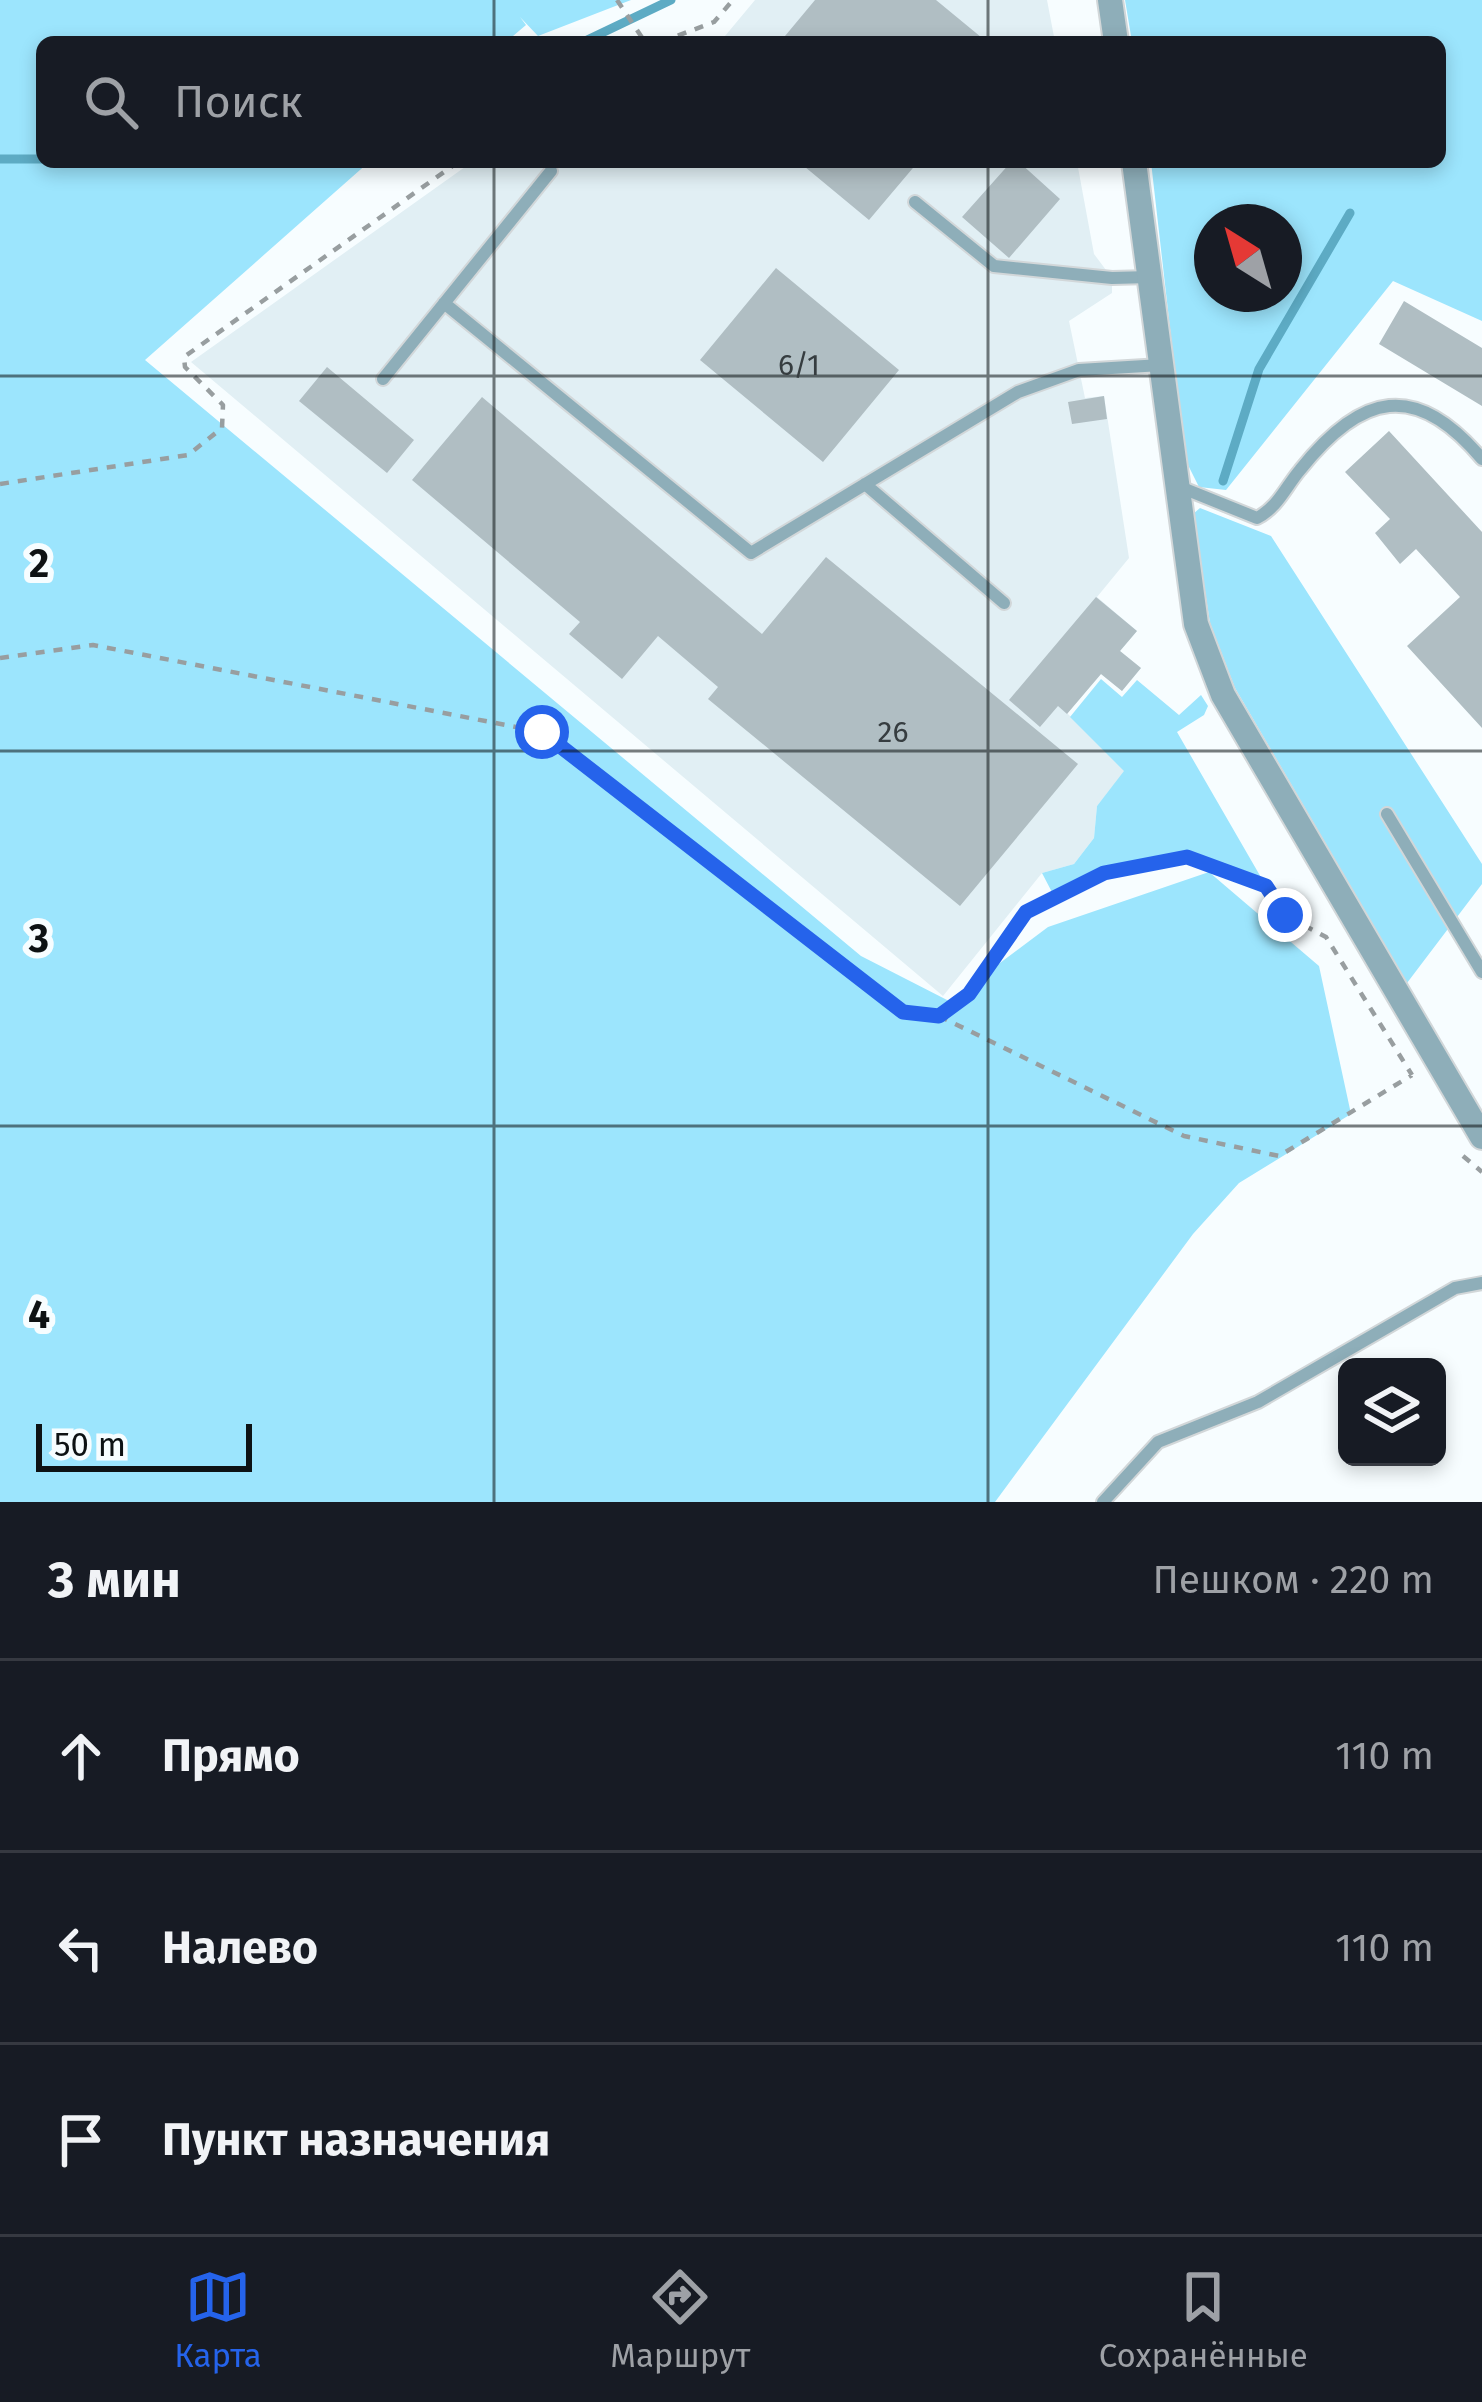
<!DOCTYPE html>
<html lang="ru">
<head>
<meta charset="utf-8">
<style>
  :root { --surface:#171b24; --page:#20242c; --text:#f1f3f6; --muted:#9ea1a6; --line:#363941; --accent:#2563eb }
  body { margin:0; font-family:"Fira Sans",sans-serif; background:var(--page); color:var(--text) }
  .controls { position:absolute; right:36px; bottom:36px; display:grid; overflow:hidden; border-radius:18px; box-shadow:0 6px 18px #0003 }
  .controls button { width:108px; height:108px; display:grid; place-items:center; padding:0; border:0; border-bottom:3px solid var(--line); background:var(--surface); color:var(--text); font:60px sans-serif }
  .compass { position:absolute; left:1194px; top:204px; width:108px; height:108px; border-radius:50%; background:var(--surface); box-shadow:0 6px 18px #0003; rotate:323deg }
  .scale { position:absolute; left:36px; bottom:30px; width:216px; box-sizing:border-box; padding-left:12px; border:6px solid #0d1214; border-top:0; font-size:33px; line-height:42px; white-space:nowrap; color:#0d1214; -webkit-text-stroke:9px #f7fdff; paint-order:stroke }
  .stop { position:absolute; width:36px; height:36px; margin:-27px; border:9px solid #2563eb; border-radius:50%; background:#fff }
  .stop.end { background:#2563eb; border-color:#fff; box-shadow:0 3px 12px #0008 }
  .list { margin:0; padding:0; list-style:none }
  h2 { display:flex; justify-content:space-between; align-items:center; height:156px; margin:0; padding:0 48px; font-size:51px }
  h2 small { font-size:39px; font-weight:400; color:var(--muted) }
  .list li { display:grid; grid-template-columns:78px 1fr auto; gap:36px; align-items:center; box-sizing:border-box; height:192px; padding:0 48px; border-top:3px solid var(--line) }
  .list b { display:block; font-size:45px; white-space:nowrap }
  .list em { font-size:39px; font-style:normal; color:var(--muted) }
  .icon { flex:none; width:66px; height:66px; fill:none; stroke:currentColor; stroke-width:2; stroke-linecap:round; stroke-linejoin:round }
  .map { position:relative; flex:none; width:1482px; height:1502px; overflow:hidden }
  .search { position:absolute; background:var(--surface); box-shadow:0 6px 18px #0003; left:36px; right:36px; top:36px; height:132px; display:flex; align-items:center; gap:30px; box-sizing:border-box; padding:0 42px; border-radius:18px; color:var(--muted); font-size:45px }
  .sheet { height:732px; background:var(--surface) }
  nav { display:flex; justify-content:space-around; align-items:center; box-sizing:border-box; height:168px; border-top:3px solid var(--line); background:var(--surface); font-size:33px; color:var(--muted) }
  nav a { display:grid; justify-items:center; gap:6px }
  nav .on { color:var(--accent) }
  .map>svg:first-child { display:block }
  .built { fill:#e1eff4 }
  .green { fill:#9ce5fd; fill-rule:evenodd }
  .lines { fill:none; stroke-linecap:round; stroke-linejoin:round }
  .stream { stroke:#5dabc4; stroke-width:9 }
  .building { fill:#b0bec3 }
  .service-casing { stroke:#d2d7d9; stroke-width:16 }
  .minor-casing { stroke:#d2d7d9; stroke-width:28 }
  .path { stroke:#989ea0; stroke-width:4.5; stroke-dasharray:9 9; stroke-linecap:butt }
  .service { stroke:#8eaeb9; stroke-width:12 }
  .minor { stroke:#8eaeb9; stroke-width:24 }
  .route { stroke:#2563eb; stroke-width:15 }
  .grid { fill:none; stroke:#0d1214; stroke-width:3; stroke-opacity:0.55 }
  .labels { text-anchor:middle; stroke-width:12; stroke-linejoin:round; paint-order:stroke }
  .number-label { font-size:30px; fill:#363d40 }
  .grid-label { font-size:39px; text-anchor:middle; font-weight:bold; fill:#0d1214; stroke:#f7fdff; stroke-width:12; stroke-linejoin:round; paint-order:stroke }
</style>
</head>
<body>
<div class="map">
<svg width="1482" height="1502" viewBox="0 0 1482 1502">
  <rect width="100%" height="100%" fill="#f7fdff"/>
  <!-- built -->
  <path class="built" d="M755,0h292l8,42h-335z
    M472,162h605l17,92 18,24v15l-43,28 16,77 19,-2 25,162 -32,39 40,34 -17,20 21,17 -19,23 -21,-17 -34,39 58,58 -28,35 -3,32 -20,26 -32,9 -99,123 -752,-634z"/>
  <!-- green -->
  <path class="green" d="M0,0h631l-93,36 -18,-19 6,8 -20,17h-464v120h327l-224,198 716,596 88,45 99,-74 161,-55 110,94 32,148 -112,69 -46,51 -198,268h-995z
    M1125,0h357v321l-89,-40 -167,209 -27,-3 -14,-28 -34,-297h289v-120h-308zM1212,222h72v72h-72z
    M1200,508l71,28 211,328v20l-75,99 -172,-295 -25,-65 -17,-109z
    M1101,679l21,18 15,-17 42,35 22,-20 7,11 -4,9 -27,17 89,154 -79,-29 -83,16 -49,25 -13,-25 32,-9 20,-26 3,-32 27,-35 -54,-54z"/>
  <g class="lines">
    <!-- stream -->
    <path class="stream" d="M583,42l88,-42
      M0,159h42
      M1223,481l36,-112 91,-156"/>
  </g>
  <!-- building -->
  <path class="building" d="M815,0h121l51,42h-207z
    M799,162h119l-49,58z
    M1011,162h8l41,37 -51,59 -47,-41z
    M776,268l123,102 -76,92 -123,-102z
    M1404,301l78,47v58l-103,-62z
    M327,367l87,73 -27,33 -88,-72z
    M1104,396l3,23 -35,5 -4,-22z
    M482,397l280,237 64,-77 252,207 -118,142 -252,-207 10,-12 -60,-51 -36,43 -53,-45 11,-12 -168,-142z
    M1389,431l93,101v196l-75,-82 53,-49 -44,-48 -16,15 -25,-31 15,-14 -45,-47z
    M1096,597l41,34 -17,20 21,17 -19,23 -21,-17 -34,40 -9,-8 -18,21 -31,-27z"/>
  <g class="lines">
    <defs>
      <path id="service" d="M915,202l79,64 118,12 38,-1
        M444,303l307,250 267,-161 61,-22 82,-5
        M383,379l168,-208
        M865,484l139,119
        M1180,487l77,31c21,-11 28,-30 43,-48 61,-77 116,-90 182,-11
        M1387,814l95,158
        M1103,1502l55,-60 100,-40 197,-114 27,-5"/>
      <path id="minor" d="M1110,0l6,42
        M1134,162l62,462 27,71 259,442"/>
    </defs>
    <!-- service casing -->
    <use href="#service" class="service-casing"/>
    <!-- minor casing -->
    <use href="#minor" class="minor-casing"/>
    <!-- path -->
    <path class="path" d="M617,0l28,42
      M661,42l53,-20 19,-22
      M0,484l188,-29 34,-27 1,-23 -38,-38 -1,-10 274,-195
      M0,658l93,-13 449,87 361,280 36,4 30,-22 57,-82 78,-39 83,-16 79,29 19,29 41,22 86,138
      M939,1016l245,120 95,20 133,-81
      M1463,1156l19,16"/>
    <!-- service -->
    <use href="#service" class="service"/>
    <!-- minor -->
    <use href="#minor" class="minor"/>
  </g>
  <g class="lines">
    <!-- route -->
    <path class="route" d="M542,732l361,280 36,4 30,-22 57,-82 78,-39 83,-16 79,29 19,29"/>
  </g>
  <!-- grid -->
  <path class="grid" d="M494,0v42M988,0v42M494,162v1340M988,162v1340M0,376h1482M0,751h1482M0,1126h1482"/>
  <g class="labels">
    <!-- number labels -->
    <g class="number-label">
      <text x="799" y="375">6/1</text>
      <text x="893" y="742">26</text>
    </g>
  </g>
  <g class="grid-label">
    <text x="39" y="577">2</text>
    <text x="39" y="952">3</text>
    <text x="39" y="1328">4</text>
  </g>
</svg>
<div class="controls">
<button><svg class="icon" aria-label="layers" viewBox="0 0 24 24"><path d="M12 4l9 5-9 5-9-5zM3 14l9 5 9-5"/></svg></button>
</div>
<svg class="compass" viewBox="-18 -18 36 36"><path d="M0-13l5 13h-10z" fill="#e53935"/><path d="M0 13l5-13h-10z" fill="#9ea1a6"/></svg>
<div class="scale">50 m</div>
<div class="stop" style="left:542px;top:732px"></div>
<div class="stop end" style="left:1285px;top:915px"></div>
<div class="search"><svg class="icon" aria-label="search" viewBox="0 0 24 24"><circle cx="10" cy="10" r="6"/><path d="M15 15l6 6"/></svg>Поиск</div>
</div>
<section class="sheet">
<h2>3 мин<small>Пешком · 220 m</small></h2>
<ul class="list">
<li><svg class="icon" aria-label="ahead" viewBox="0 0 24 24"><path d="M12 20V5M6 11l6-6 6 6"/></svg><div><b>Прямо</b></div><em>110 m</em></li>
<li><svg class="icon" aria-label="left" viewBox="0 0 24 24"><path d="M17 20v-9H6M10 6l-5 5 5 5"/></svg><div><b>Налево</b></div><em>110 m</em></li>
<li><svg class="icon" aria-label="arrive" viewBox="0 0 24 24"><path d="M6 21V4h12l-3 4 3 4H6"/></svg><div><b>Пункт назначения</b></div></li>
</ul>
</section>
<nav>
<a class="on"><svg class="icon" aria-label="map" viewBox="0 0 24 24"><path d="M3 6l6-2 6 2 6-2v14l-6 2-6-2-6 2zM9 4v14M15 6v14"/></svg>Карта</a>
<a><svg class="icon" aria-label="directions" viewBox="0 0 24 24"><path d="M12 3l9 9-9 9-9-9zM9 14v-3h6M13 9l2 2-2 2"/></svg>Маршрут</a>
<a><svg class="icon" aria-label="saved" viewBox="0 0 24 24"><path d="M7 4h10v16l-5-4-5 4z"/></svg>Сохранённые</a>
</nav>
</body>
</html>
